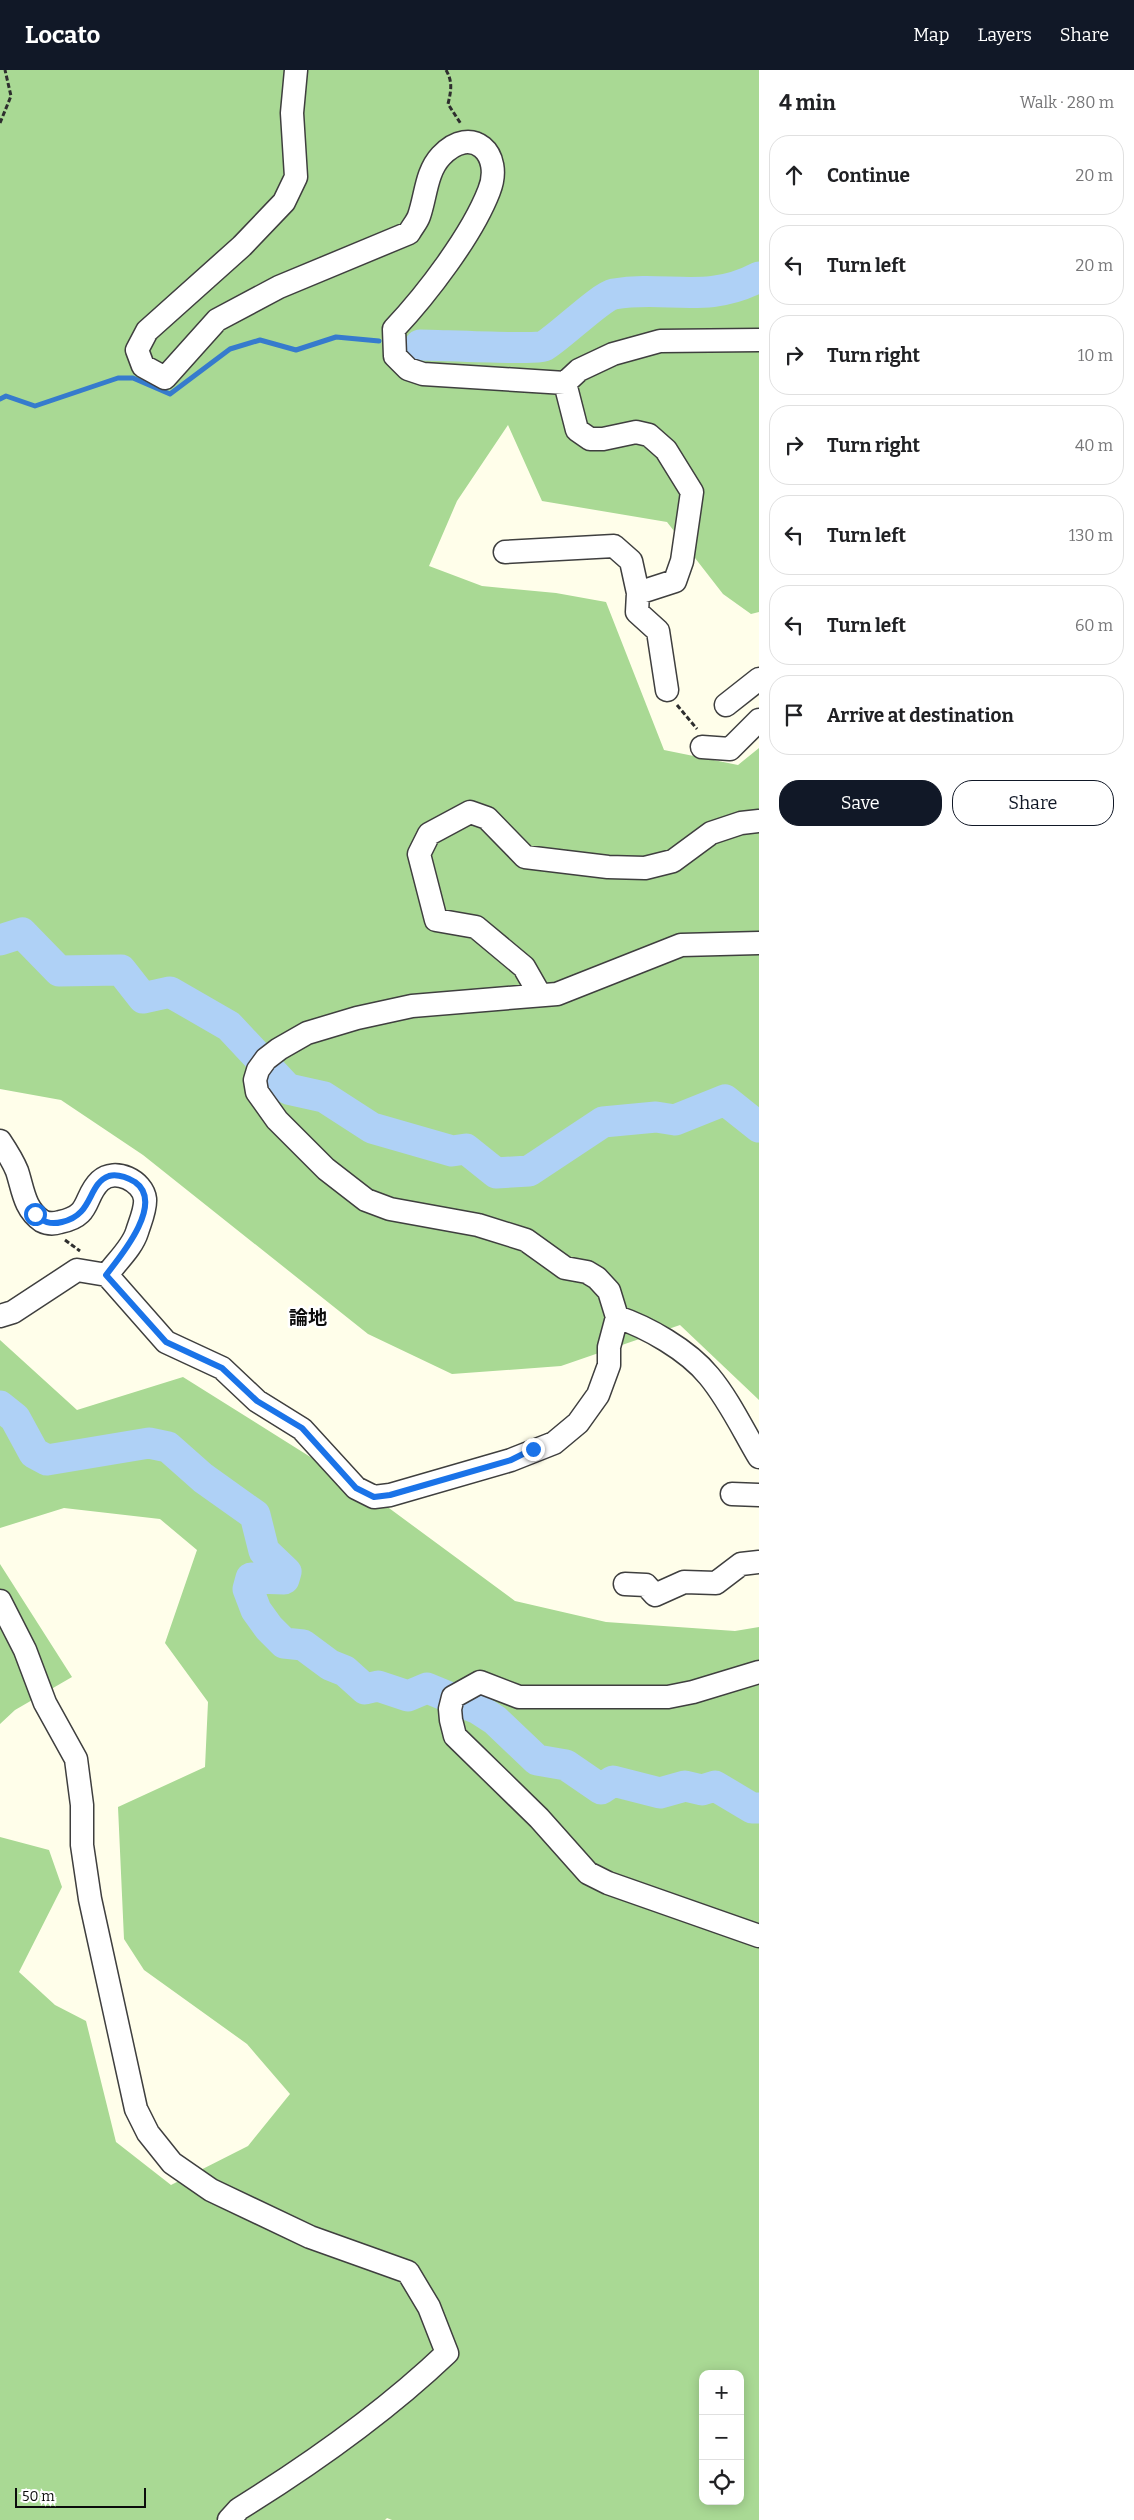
<!DOCTYPE html>
<html lang="en">
<head>
<meta charset="utf-8">
<style>
  :root { --surface:#fff; --page:#f6f6f6; --text:#202124; --muted:#757577; --line:#e0e0e0; --accent:#111827 }
  body { margin:0; font-family:Bitter,"Noto Sans JP",serif; background:var(--page); color:var(--text) }
  .controls { position:absolute; right:15px; bottom:15px; display:grid; overflow:hidden; border-radius:10px; box-shadow:0 2px 12px #0003 }
  .controls button { width:45px; height:45px; display:grid; place-items:center; padding:0; border:0; border-bottom:1px solid var(--line); background:var(--surface); color:var(--text); font:25px sans-serif }
  .scale { position:absolute; left:15px; bottom:12px; width:131px; box-sizing:border-box; padding-left:5px; border:2px solid #0c0c0c; border-top:0; font-size:14px; line-height:18px; white-space:nowrap; color:#0c0c0c; -webkit-text-stroke:4px #fff; paint-order:stroke }
  .stop { position:absolute; width:15px; height:15px; margin:-11px; border:4px solid #1a73e8; border-radius:50%; background:#fff }
  .stop.end { background:#1a73e8; border-color:#fff; box-shadow:0 1px 5px #0008 }
  .list { margin:0; padding:0; list-style:none }
  h2 { display:flex; justify-content:space-between; align-items:center; height:65px; margin:0; padding:0 20px; font-size:21px }
  h2 small { font-size:16px; font-weight:400; color:var(--muted) }
  .list li { display:grid; grid-template-columns:32px 1fr auto; gap:15px; align-items:center; box-sizing:border-box; height:80px; margin:0 10px 10px; padding:0 10px; border:1px solid var(--line); border-radius:20px }
  .list b { display:block; font-size:19px; white-space:nowrap }
  .list em { font-size:16px; font-style:normal; color:var(--muted) }
  .actions { display:flex; gap:10px; padding:15px 20px }
  .actions a { flex:1; padding:11px 0; border:1px solid var(--accent); border-radius:20px; text-align:center; font-size:18px; color:var(--accent) }
  .actions .main { background:var(--accent); color:#fff }
  .icon { flex:none; width:28px; height:28px; fill:none; stroke:currentColor; stroke-width:2; stroke-linecap:round; stroke-linejoin:round }
  .map { position:relative; flex:none; width:759px; height:2450px; overflow:hidden }
  header { display:flex; align-items:center; gap:30px; box-sizing:border-box; height:70px; padding:0 25px; background:var(--accent); color:#fff }
  header strong { font-size:24px }
  nav { display:flex; gap:28px; margin-inline-start:auto; font-size:18px }
  main { display:flex }
  aside { flex:1; background:var(--surface) }
  .map>svg:first-child { display:block }
  .forest { fill:#a9d994; fill-rule:evenodd }
  .lines { fill:none; stroke-linecap:round; stroke-linejoin:round }
  .stream { stroke:#367bcd; stroke-width:5 }
  .river { stroke:#afd1f6; stroke-width:31 }
  .minor-casing { stroke:#3f3f3f; stroke-width:25 }
  .path { stroke:#2e2e2e; stroke-width:3; stroke-dasharray:5 2.5; stroke-linecap:butt }
  .minor { stroke:#fff; stroke-width:22 }
  .route { stroke:#1a73e8; stroke-width:6 }
  .labels { text-anchor:middle; stroke-width:5; stroke-linejoin:round; paint-order:stroke }
  .neighbourhood-label { font-size:19px; font-weight:bold; fill:#0c0c0c; stroke:#fff }
</style>
</head>
<body>
<header>
<strong>Locato</strong>
<nav><a>Map</a><a>Layers</a><a>Share</a></nav>
</header>
<main>
<div class="map">
<svg width="759" height="2450" viewBox="0 0 759 2450">
  <rect width="100%" height="100%" fill="#fffeea"/>
  <!-- forest -->
  <path class="forest" d="M0,0h759v542l-8,2 -28,-20 -56,-72 -125,-21 -34,-76 -51,76 -28,65 53,20 74,7 50,9 58,148 74,15 21,-17v652l-79,-75 -119,41 -109,8 -84,-40 -225,-179 -82,-55 -61,-11z
    M0,1270l77,70 106,-33 191,120 141,104 91,21 129,9 24,-4v893h-367l-5,-2 -2,2h-385v-683l49,13 13,37 -43,85 36,33 31,16 30,121 55,43 77,-39 42,-52 -43,-50 -103,-74 -20,-31 -6,-132 87,-40 3,-65 -43,-59 32,-93 -37,-31 -96,-11 -64,20zM703,2304h37v127h-37z
    M0,1494l72,113 -57,33 -15,14z"/>
  <g class="lines">
    <!-- stream -->
    <path class="stream" d="M411,274l9,1
      M0,329l6,-3 29,10 83,-28h15l37,16 60,-45 30,-9 36,10 40,-13 43,4"/>
    <!-- river -->
    <path class="river" d="M420,275c17,0 117,5 124,1 17,-10 56,-49 70,-52 53,-9 92,11 145,-17
      M0,870l22,-7 37,38 62,-1 22,28 27,-6 59,34 59,63 36,8 48,31 80,23 14,-2 30,24 33,-2 74,-49 53,-5 19,3 50,-20 34,27
      M0,1336l15,12 19,35 13,7 102,-17 19,4 35,31 52,37 9,36 22,21 -2,7 -33,-1 -3,11 8,21 13,18 15,15 19,2 27,20 15,6 20,18 13,-3 30,10 19,-8 51,21 17,11 42,40 29,5 35,24 12,-8 47,12 25,-7 17,4 13,-4 37,22h7"/>
    <defs>
      <path id="minor" d="M296,0l-4,43 4,64 -12,25 -42,44 -95,85 -10,19 6,16 22,12 52,-58 62,-33 130,-54c3,-6 8,-11 10,-17 7,-20 7,-44 22,-60 31,-33 63,-2 48,35 -17,44 -62,103 -95,138l1,27 13,13 15,5 142,9 14,-13 34,-16 47,-13 99,-1
        M565,313l12,47 13,9h13l33,-7 13,3 17,15 26,42 -10,69 -7,20 -37,12 -1,19 21,19 9,59
        M505,482l109,-6 17,15 7,32
        M726,635l33,-26
        M702,677l28,2 29,-29
        M540,925l-16,-28 -48,-40 -40,-7 -17,-66 10,-20 41,-22 17,6 38,39 83,10 37,1 28,-7 38,-28 30,-10 18,-2
        M0,1071c6,9 13,20 17,30 6,18 7,38 25,50 6,3 12,3 18,1 32,-6 23,-25 40,-41 15,-14 43,0 45,18 1,10 -5,23 -8,33 -5,16 -21,30 -30,43l-30,-5 -64,42 -13,4
        M107,1205l59,67 56,26 35,33 45,28 54,59 18,9 16,-2 121,-35 43,-17 24,-20 20,-28 11,-30v-18l8,-30 -8,-26 -12,-13 -10,-6 -22,-4 -39,-28 -48,-15 -88,-16 -24,-9 -40,-31 -49,-49 -20,-28 -2,-12 3,-10 8,-11 13,-10 28,-16 50,-15 55,-12 145,-12 124,-49 78,-2
        M617,1247c30,10 71,33 92,59 20,24 34,54 50,81
        M732,1424l27,1
        M625,1514l21,1 9,10 29,-13 32,1 25,-19 18,-2
        M0,1531l25,49 20,53 31,56 6,46v40l8,54 46,210 12,24 24,30 39,27 99,47 98,35 21,35 18,46c-63,60 -134,110 -208,156l-10,11
        M759,1602l-66,20 -25,5h-149l-39,-15 -27,15 -3,12 1,11 4,16 84,82 49,55 20,10 151,53"/>
    </defs>
    <!-- minor casing -->
    <use href="#minor" class="minor-casing"/>
    <!-- path -->
    <path class="path" d="M446,0c7,12 5,21 2,34l13,20
      M0,53l11,-27 -6,-26
      M677,635l20,24
      M65,1170l15,11"/>
    <!-- minor -->
    <use href="#minor" class="minor"/>
  </g>
  <g class="lines">
    <!-- route -->
    <path class="route" d="M35,1144c8,8 15,11 27,8 32,-7 25,-38 47,-46 8,-2 19,2 26,6 30,21 -14,74 -29,93l60,67 56,26 35,33 45,27 54,60 18,9 16,-2 121,-35 22,-11"/>
  </g>
  <g class="labels">
    <!-- neighbourhood labels -->
    <g class="neighbourhood-label">
      <text x="308" y="1254">論地</text>
    </g>
  </g>
</svg>
<div class="controls">
<button>+</button>
<button>−</button>
<button><svg class="icon" aria-label="locate" viewBox="0 0 24 24"><circle cx="12" cy="12" r="6"/><path d="M12 2v4M12 18v4M2 12h4M18 12h4"/></svg></button>
</div>
<div class="scale">50 m</div>
<div class="stop" style="left:35px;top:1144px"></div>
<div class="stop end" style="left:533px;top:1379px"></div>
</div>
<aside>
<h2>4 min<small>Walk · 280 m</small></h2>
<ul class="list">
<li><svg class="icon" aria-label="ahead" viewBox="0 0 24 24"><path d="M12 20V5M6 11l6-6 6 6"/></svg><div><b>Continue</b></div><em>20 m</em></li>
<li><svg class="icon" aria-label="left" viewBox="0 0 24 24"><path d="M17 20v-9H6M10 6l-5 5 5 5"/></svg><div><b>Turn left</b></div><em>20 m</em></li>
<li><svg class="icon" aria-label="right" viewBox="0 0 24 24"><path d="M7 20v-9h11M14 6l5 5-5 5"/></svg><div><b>Turn right</b></div><em>10 m</em></li>
<li><svg class="icon" aria-label="right" viewBox="0 0 24 24"><path d="M7 20v-9h11M14 6l5 5-5 5"/></svg><div><b>Turn right</b></div><em>40 m</em></li>
<li><svg class="icon" aria-label="left" viewBox="0 0 24 24"><path d="M17 20v-9H6M10 6l-5 5 5 5"/></svg><div><b>Turn left</b></div><em>130 m</em></li>
<li><svg class="icon" aria-label="left" viewBox="0 0 24 24"><path d="M17 20v-9H6M10 6l-5 5 5 5"/></svg><div><b>Turn left</b></div><em>60 m</em></li>
<li><svg class="icon" aria-label="arrive" viewBox="0 0 24 24"><path d="M6 21V4h12l-3 4 3 4H6"/></svg><div><b>Arrive at destination</b></div></li>
</ul>
<div class="actions"><a class="main">Save</a><a>Share</a></div>
</aside>
</main>
</body>
</html>
